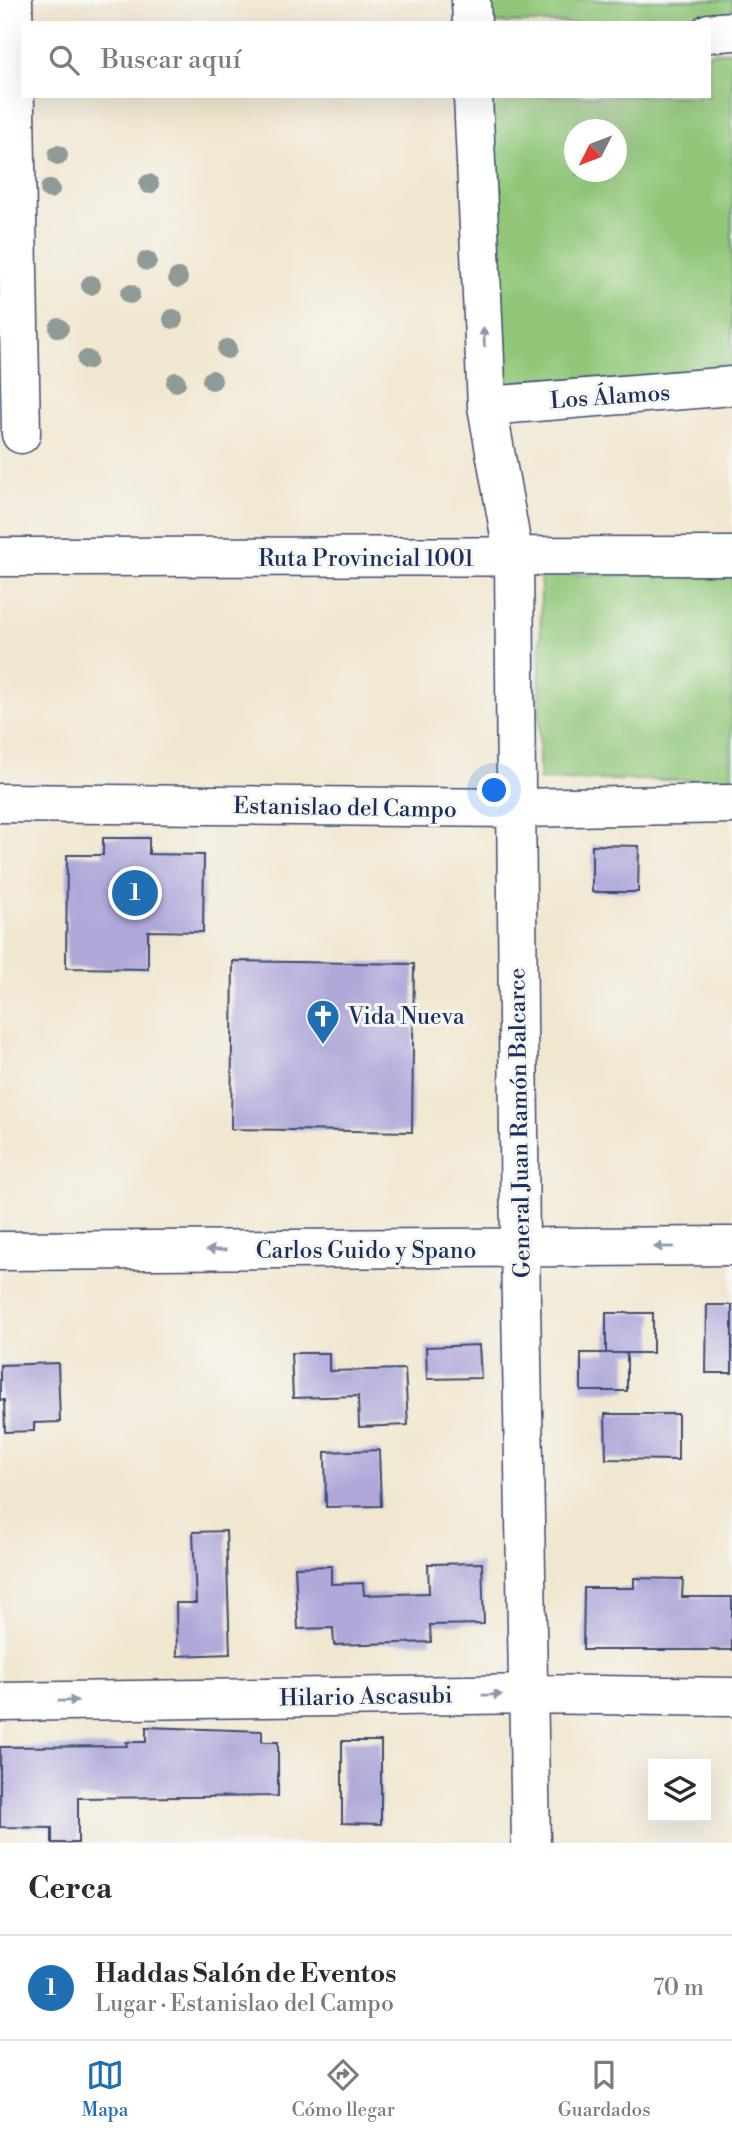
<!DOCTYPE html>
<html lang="es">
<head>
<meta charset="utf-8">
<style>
  :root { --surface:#fff; --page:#f7f7f7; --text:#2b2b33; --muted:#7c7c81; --line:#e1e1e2; --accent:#1f6fb2 }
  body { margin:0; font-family:"Libre Bodoni",serif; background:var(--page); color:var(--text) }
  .controls { position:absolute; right:21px; bottom:21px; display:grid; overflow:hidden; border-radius:0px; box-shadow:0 7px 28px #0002 }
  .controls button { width:63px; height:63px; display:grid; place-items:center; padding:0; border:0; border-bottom:2px solid var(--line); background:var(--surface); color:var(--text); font:35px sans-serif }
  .compass { position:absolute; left:564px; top:119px; width:63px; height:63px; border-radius:50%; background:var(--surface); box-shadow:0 7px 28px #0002; rotate:228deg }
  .you { position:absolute; left:495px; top:791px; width:24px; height:24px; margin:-18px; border:5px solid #fff; border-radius:50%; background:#1a73e8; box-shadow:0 0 0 10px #1a73e833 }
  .badge { display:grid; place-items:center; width:46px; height:46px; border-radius:50%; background:var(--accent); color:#fff; font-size:23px; font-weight:700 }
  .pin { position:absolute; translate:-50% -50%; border:4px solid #fff; box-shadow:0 2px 7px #0006 }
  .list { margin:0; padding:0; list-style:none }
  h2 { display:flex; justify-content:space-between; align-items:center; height:91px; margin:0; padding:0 28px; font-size:30px }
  h2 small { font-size:23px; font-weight:400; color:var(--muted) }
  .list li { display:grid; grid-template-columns:46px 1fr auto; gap:21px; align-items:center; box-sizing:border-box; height:105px; padding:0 28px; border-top:2px solid var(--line) }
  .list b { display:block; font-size:26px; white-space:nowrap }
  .list p { margin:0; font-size:23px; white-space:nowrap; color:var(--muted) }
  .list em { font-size:23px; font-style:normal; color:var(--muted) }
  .icon { flex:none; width:38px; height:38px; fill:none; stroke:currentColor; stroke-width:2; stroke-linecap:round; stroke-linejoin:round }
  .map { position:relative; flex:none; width:732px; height:1843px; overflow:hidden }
  .search { position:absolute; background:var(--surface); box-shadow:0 7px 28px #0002; left:21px; right:21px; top:21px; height:77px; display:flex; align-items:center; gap:18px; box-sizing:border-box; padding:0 24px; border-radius:0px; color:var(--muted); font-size:26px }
  .sheet { height:196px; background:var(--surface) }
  nav { display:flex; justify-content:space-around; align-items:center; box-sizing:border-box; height:98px; border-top:2px solid var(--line); background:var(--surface); font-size:19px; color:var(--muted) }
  nav a { display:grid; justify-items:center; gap:4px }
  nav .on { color:var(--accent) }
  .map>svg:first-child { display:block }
  .green { fill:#92c779; stroke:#567b6c; stroke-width:2; fill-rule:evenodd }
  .building { fill:#afa8d9 }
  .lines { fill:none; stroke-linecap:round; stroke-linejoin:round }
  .minor-casing { stroke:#3b4b6f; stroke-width:41 }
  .minor { stroke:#fff; stroke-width:38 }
  .tree { fill:#8f9b96 }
  .oneway { fill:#8d97ae }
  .labels { text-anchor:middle; stroke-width:6; stroke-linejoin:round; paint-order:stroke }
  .street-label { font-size:23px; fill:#1b2f5e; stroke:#f6f6f2 }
  .poi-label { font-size:23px; fill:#1b2f5e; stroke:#f6f6f2; text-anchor:start }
</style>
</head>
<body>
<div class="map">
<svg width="732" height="1843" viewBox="0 0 732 1843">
  <rect width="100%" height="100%" fill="#f6f6f2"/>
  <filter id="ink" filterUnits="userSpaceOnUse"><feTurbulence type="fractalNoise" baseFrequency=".0143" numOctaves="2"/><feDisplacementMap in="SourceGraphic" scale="14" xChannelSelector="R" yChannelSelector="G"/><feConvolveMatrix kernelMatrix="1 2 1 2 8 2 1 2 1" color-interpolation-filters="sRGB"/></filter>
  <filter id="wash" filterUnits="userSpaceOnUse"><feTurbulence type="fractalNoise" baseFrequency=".00686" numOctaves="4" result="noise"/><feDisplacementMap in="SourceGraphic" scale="28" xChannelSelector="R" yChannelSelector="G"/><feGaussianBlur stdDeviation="1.57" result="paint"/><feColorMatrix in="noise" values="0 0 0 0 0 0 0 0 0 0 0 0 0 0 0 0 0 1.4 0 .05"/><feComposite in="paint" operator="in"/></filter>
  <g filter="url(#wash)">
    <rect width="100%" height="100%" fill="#f1e7d0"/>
    <!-- green -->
    <path class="green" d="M484,0h248v17l-55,6h-183l-9,-8z
      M732,51v320l-211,23 -31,-24 -6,-274h225v-43zM574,130h42v42h-42z
      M541,574l191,1v205h-193z"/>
    <g id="blocks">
      <!-- building -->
      <path class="building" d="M103,838h46v16l55,1 -1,77 -55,-1v38l-82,-1 1,-113h36z
        M592,845l47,1 -1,46h-46z
        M233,961l181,3 -2,168 -181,-3z
        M707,1305h25v68h-26z
        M606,1313h47v40h-47z
        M479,1345l2,33 -54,1 -1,-32z
        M291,1353h38v18l76,-2 3,56 -49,2 -1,-31 -65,2z
        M581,1353h46v38h-46z
        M58,1363l2,59 -26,1v8l-29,1 -1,-32h-4v-35z
        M605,1414h73v46l-72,-1z
        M379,1450l2,56 -55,1 -1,-55z
        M226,1531l4,123 -53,2 -1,-53h20l-3,-71z
        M482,1563l2,61 -54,1 1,17 -97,3 -1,-17 -35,1 -3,-62 36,-1v18l32,-1 1,12 65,-2 -1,-29z
        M634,1578l49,1 -1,18h50v53h-149l1,-62h50z
        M146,1727l116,4v11h16v54l-200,2v45h-26v-15l-52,-1v-80l127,-1 -1,-4h20z
        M342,1741h39v83l-39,-1z"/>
    </g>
  </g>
  <g filter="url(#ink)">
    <use href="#blocks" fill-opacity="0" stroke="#3b4b6f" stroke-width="2"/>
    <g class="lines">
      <defs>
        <path id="minor" d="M13,0l8,434
          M471,0l1,23
          M709,33l23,-2
          M473,96l14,310 27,152 6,691 11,594
          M487,406l245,-20
          M0,557l732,-1
          M0,803l516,5 216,-4
          M0,1251l732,-5
          M0,1702l530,-8 202,3"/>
      </defs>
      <!-- minor casing -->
      <use href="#minor" class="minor-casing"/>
      <!-- minor -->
      <use href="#minor" class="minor"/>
    </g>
    <!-- trees -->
    <g class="tree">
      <circle cx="58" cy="155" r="10"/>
      <circle cx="149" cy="184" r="10"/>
      <circle cx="50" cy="189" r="10"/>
      <circle cx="147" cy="261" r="10"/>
      <circle cx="178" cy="278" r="10"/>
      <circle cx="91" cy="285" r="10"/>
      <circle cx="130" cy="294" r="10"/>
      <circle cx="173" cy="319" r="10"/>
      <circle cx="59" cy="328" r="10"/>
      <circle cx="227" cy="349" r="10"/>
      <circle cx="87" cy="360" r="10"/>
      <circle cx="212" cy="380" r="10"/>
      <circle cx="176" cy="382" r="10"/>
    </g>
    <!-- one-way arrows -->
    <defs><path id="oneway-solid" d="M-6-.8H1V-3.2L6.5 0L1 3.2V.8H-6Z" transform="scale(1.75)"/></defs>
    <g class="oneway">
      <use href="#oneway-solid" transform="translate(484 337) rotate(-93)"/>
      <use href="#oneway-solid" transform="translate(664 1247) rotate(179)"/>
      <use href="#oneway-solid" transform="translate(216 1250) rotate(180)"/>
      <use href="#oneway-solid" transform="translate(492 1695) rotate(-1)"/>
      <use href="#oneway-solid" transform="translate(68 1701) rotate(-1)"/>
    </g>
  </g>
  <!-- icons -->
  <defs>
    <symbol id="church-pin" viewBox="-11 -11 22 30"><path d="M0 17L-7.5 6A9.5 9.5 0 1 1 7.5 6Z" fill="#1f6fb2" stroke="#f6f6f2"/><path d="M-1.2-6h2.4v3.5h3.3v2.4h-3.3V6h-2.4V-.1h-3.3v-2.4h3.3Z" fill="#fff"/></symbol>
  </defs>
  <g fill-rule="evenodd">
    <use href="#church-pin" x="304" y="997" width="38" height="52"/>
  </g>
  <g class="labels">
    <!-- street labels -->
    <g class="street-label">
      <text transform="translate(610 396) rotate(-4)" y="8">Los Álamos</text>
      <text x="366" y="566">Ruta Provincial 1001</text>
      <text transform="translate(345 807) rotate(1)" y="8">Estanislao del Campo</text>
      <text transform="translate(519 1123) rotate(-91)" y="8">General Juan Ramón Balcarce</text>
      <text x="366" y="1258">Carlos Guido y Spano</text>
      <text transform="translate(366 1696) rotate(-1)" y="8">Hilario Ascasubi</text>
    </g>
    <!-- poi labels -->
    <g class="poi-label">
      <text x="348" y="1024">Vida Nueva</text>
    </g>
  </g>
</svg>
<div class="controls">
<button><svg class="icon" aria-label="layers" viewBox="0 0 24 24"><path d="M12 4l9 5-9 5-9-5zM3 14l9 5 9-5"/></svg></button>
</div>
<svg class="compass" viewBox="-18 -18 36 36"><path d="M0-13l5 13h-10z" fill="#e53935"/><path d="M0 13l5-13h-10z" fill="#7c7c81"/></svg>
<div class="you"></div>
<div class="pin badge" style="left:135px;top:893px">1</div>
<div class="search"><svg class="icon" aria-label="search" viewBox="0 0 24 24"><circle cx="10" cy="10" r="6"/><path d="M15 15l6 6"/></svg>Buscar aquí</div>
</div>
<section class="sheet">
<h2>Cerca<small></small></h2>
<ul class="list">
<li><span class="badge">1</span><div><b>Haddas Salón de Eventos</b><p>Lugar · Estanislao del Campo</p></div><em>70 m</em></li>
</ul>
</section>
<nav>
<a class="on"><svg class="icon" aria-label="map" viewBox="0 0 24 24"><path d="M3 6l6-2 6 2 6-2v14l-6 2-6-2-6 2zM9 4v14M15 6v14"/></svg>Mapa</a>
<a><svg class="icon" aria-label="directions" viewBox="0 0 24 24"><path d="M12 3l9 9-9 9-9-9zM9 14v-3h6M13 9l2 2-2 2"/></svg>Cómo llegar</a>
<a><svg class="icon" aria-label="saved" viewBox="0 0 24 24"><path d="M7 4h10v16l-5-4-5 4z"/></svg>Guardados</a>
</nav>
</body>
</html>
